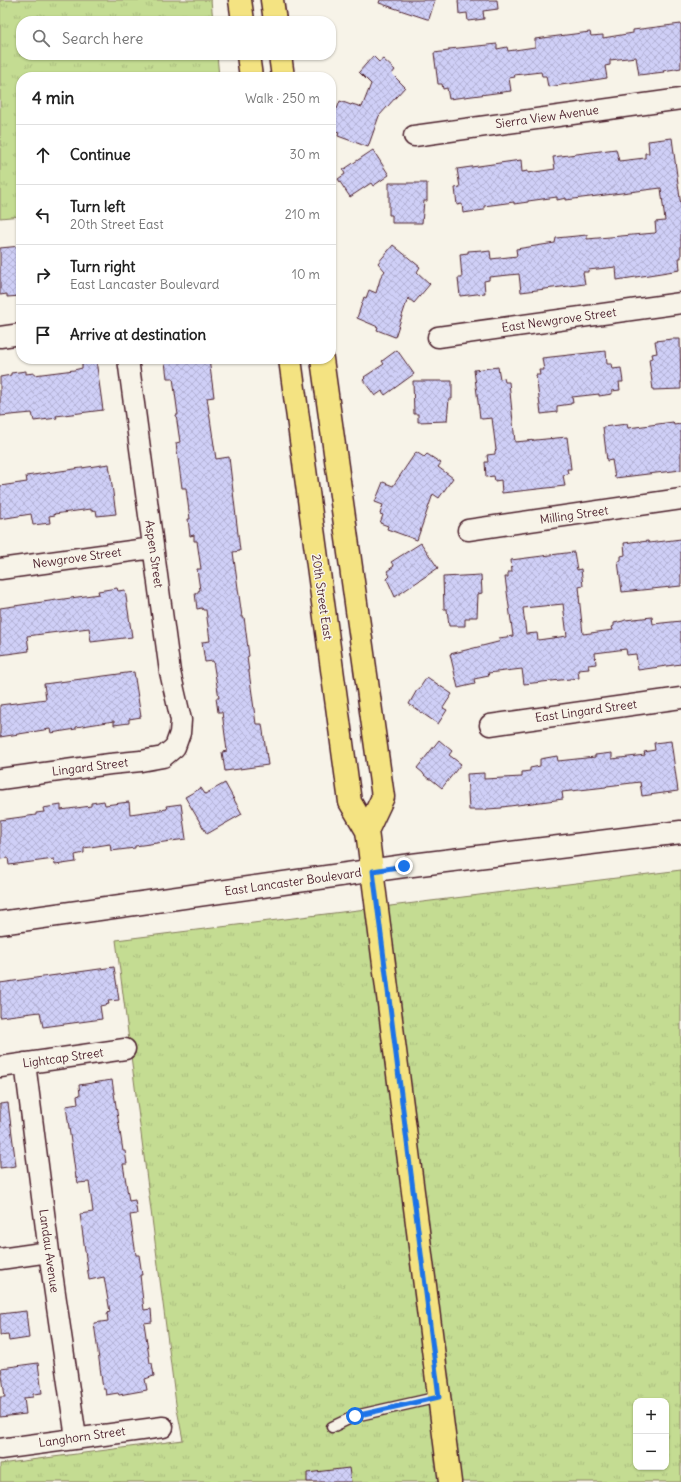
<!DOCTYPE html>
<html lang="en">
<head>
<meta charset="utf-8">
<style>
  :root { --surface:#fff; --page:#f6f6f6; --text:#222; --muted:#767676; --line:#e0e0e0 }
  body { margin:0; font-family:Delius,sans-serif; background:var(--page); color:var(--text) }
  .controls { position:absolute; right:12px; bottom:12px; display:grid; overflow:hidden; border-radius:8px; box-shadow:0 1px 3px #0004 }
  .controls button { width:36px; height:36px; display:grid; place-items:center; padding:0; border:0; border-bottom:1px solid var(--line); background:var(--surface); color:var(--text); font:20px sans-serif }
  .stop { position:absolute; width:12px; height:12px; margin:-9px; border:3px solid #1a73e8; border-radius:50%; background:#fff }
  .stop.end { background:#1a73e8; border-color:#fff; box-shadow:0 1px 4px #0008 }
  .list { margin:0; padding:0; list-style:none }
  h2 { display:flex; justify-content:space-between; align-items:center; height:52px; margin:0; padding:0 16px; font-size:17px }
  h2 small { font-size:13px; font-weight:400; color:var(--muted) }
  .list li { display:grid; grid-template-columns:26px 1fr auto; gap:12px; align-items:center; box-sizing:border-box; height:60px; padding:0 16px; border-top:1px solid var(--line) }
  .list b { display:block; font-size:15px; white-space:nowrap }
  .list p { margin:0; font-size:13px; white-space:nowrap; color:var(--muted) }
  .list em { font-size:13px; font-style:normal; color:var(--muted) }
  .icon { flex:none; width:22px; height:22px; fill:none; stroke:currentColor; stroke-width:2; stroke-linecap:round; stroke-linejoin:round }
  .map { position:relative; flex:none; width:681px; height:1482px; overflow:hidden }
  .search { position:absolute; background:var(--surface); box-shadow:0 1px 3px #0004; left:16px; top:16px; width:320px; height:44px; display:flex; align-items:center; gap:10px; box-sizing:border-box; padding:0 14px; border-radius:16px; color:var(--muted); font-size:15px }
  .panel { position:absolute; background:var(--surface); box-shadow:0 1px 3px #0004; left:16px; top:72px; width:320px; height:292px; border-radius:16px }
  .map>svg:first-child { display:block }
  .grass { fill:url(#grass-tufts); stroke:#877e5e; fill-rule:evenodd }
  .building { fill:url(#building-cross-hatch); stroke:#4a1f2b; fill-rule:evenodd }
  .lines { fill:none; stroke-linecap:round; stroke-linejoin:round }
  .service-casing { stroke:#4a1f2b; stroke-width:13 }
  .minor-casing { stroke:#4a1f2b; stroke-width:23 }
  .secondary-casing { stroke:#4a1f2b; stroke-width:25 }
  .primary-casing { stroke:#4a1f2b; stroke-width:25 }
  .service { stroke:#f7f3e8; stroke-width:10 }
  .minor { stroke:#f7f3e8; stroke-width:20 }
  .secondary { stroke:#f7f3e8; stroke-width:22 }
  .primary { stroke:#f4e382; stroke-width:22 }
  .route { stroke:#1a73e8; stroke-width:5 }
  .labels { text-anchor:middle; stroke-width:3; stroke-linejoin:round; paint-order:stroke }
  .street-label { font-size:12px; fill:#4a1f2b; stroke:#f7f3e8 }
</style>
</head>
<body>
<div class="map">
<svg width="681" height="1482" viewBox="0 0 681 1482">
  <defs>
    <pattern id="grass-tufts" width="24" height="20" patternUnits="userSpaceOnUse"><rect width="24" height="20" fill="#c4dc92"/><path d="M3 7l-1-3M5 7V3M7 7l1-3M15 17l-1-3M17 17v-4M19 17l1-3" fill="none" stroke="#aabc7e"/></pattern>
    <pattern id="building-cross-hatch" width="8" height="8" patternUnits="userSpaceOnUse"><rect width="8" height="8" fill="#cfcff7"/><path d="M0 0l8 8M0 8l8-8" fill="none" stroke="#b3b1d4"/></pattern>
  </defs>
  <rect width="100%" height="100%" fill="#f7f3e8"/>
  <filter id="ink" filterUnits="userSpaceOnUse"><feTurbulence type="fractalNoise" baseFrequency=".025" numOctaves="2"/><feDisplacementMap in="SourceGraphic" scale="8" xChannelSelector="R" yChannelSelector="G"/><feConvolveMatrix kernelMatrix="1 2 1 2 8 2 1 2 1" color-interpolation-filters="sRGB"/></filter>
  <g filter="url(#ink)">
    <!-- grass -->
    <path class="grass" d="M0,0h211l2,21h-192v34h196l2,22h-198v139l-21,2z
      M681,870v612h-681v-18l183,-24 -7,-36 -60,-464zM636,1401h30v66h-30z"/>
    <!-- building -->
    <path class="building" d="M380,0h55l-6,19h-2l-48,-16z
      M458,0h39l1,9 -15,2 1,8 -16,2 -1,-8 -8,1z
      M681,24v44l-18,3 1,1 -25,3 -3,-18 -26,3v5l-5,1 2,12 -59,9 -2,-11h-4l-1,-4 -27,3 1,2 -6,1 2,13 -62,8 -2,-11 -4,1 -1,-5h-4l-4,-31 15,-2v-2l48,-5v5l10,-2 1,4 27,-4v-8l55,-7 1,4 12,-1v3l30,-5v-3z
      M373,56l6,6 4,-3 12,11 -3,4 13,13 -26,29 -11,31 -30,-11 1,-4 -8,-2v-9l4,-13 2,1 3,-8 11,4 1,-1 10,3 9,-23 -12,-12z
      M672,138l9,68v52h-2l1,12 -63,10 -1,-13 -28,3v2h-5l2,12 -64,8 -2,-18 -30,3v3l-5,1 1,12 -25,3 -2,-18h4l-2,-24 8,-1v-2l14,-1v2l8,-1 1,8 26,-3 -1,-7 39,-6 1,-5 31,-3v4l68,-6 1,-1 -1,-10 10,-1 -4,-33 -95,12v-2l-9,2v-3l-29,4v1l-14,2v-2l-30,4v4l-21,3 -1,-9 -5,1 -2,-17 5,-1 -3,-18 64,-9 1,12 6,-1v2l27,-4 -2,-12 63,-8 3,12 26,-3v-5h4l-1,-12z
      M373,150l16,25 -16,11 -2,-3 -21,14 -12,-18 7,-5 -2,-4z
      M389,183h38v18h-3l-2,22h-30v-8h-3z
      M393,245l27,22 -3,5 13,12 -16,19 -6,-5 -13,39 -18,-7 1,-3 -21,-9 7,-21 2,1 3,-8 7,3 5,-17 4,-5 -7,-8z
      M21,246v50l-14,1v-3l-7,1v-47z
      M672,339h8l1,50 -28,1 -4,-31 4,-1 -1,-4 5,-1 -2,-12z
      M397,350l17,24 -29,21 -3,-4 -7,5 -12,-16 2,-2 -1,-1 20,-13 -2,-3z
      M606,351l1,13h5l1,5 8,-1 2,14h-4l1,8 -8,1v3l-13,2v-2l-27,3 1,6h-2v1l-14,2v6l-16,2 -5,-39h4l-1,-5h5l-2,-12z
      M178,359h31l5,38 -7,1 9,61 13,-2 11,94 -7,1 9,65h2l5,39 -2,1 9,67h6l6,41 -43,6 -3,-19 5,-1 -5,-39h-4l-2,-14h3l-6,-37 -8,1 -3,-20 8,-1 -4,-31h-3l-1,-2 -5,1 -2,-16h3v-2l2,-1 -3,-21h4l-4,-28h-3v-6l-4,1 -2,-17h2l-4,-31h-4l-6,-45 4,-1 -4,-27h2l-5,-37h-6l-2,-16z
      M96,360l7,50 -47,6 1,2 -23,3 -2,-8 -32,3v-39l11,-2v-2l15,-2v3l8,-1v2l40,-5 8,-2v-6z
      M498,367l2,12 4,-1 1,4h4l6,60 52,-5 4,32h-4l1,5 -5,1 2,11 -63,7 -1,-13 -6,1 -1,-5 -8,1 -1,-15h3l-1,-7 8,-1v-3l1,-1 -4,-32 -10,1 -2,-1 -6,-48z
      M413,381h39v18h-3l-2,22 -29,1v-8h-4z
      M673,422l1,3 7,-1v46l-66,8 -3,-18 -5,1 -4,-34 24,-3 1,4z
      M416,452l8,5 3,-3 14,9 -3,4 15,11 -14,20 -6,-4 -16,46 -30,-11 1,-3 -8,-3 3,-8 -3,-1 3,-9 -8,-3 8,-20 10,4z
      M109,464l7,50 -19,2 -1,-6 -5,1v-2l-37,5 1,1 -6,1 1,7 -17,2 -2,-11 -31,5v-33l27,-4 -1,-6z
      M681,539v47l-59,6 -4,-31 3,-1v-4l4,-1 -1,-12 15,-2 1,1 8,-1 1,2z
      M421,543l17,25 -43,29 -8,-18 3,-3 -3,-5 7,-5 -3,-4z
      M574,552l3,18 4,-1 2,17 -4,1 1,9h-1l4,38 30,-4 -1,-3 2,-1v-3l9,-2 2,-1 27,-3 1,7 28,-3v43l-43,6 -2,-16 -9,1 -1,-6 -31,4 1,11 -8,1 1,4 -11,1 1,8 -55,6 -2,-15 -34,4 1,3 -15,3 1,5 -17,4 -8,-34 48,-12 2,-1 -1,-3 14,-2 -8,-59h3v-5h4l-1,-12zM563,604l4,32 -29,4 -1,-7 -11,1 -3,-26z
      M481,575l1,18 -4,1 -1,23h-8v2h-4v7h-16l-2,-17h-3l-1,-32z
      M117,588l1,3 7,-1 7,47 -41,5 -2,-14 -62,8 2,15 -29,4v-47l85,-12 14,-2 -1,-3z
      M134,672l7,45 -12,2v4l-15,2v-4l-38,6v2l-25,4 -1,-4 -50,8v-32l46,-6 -2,-15z
      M427,677l25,17 -9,14 4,2 -9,14 -29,-20 8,-14 2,-1z
      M439,740l13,11 -3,4 12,9 -19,24 -11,-9h-2l-5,-4 -1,-2 -6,-5z
      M671,741l7,50 -36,5 -2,-14 -33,4 -1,1 -44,5 1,7 -61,8v1l-15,1 -1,1h-17l-2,-36 17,-1v6l38,-2v-5l8,-1v-3l10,-2v-7l17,-3 1,5 37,-4v-2l17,-2v6l33,-4 -1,-3 11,-2 -1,-7z
      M225,783l17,31 -35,20 -22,-37 16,-9 4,6z
      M104,801l1,4 24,-3 1,12 37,-5 -1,-3 15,-2 5,35 -51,7v2l-24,3 -1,-7 -26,4v5l-9,2 1,7 -21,3 -1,-6 -45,6 -1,-7 -8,1v-39l36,-5v-2l8,-1 -1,-4 18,-3v5l30,-4v-3z
      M114,967l5,33 -11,1 1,3 -9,2 2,13 -59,8 -3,-15 -40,5v-34z
      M112,1080l11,71h2l2,13h-4l6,37 6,-1 2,14 -7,1 6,40h3l3,20h-2l4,35 7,-1 1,13 -8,1 6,40h2l2,13 -9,3 2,11 -28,5 -1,-2 -12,2 -1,-6h-2l-9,-66 14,-2 -1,-8 3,-1 -6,-35 -15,3 -9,-66 13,-2 -4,-30 -11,1 -1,-5h-1l-10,-72 12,-2 -1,-8 3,-1 -1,-10z
      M8,1103l8,63 -16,2v-64z
      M26,1311l3,27 -20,3 -1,-7 -8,1v-21z
      M38,1363l4,30 -9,1v3l-9,1 2,16 -26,3v-20h5l-4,-29z
      M349,1468l2,14h-44v-9z"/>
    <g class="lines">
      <defs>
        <path id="service" d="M332,1427l23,-11 84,-19"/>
        <path id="minor" d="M414,136l267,-37
          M0,337l21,-3
          M438,337l243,-34
          M468,530l213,-31
          M0,569l153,-21
          M490,725l191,-27
          M0,779l110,-15 31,-3 22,-4 12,-10 5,-14 1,-13 -11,-48 -42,-313
          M25,1063l24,189 27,186
          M0,1067l125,-18
          M0,1259l49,-7
          M0,1449l163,-22"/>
        <path id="secondary" d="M0,923l404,-57 277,-34"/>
        <path id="primary" d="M240,0l3,21
          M272,0l3,21
          M248,55l3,22
          M280,55l3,22
          M290,359l60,443 17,29 83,651
          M322,359l61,438 -16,34"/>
      </defs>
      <!-- service casing -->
      <use href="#service" class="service-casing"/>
      <!-- minor casing -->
      <use href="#minor" class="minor-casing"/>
      <!-- secondary casing -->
      <use href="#secondary" class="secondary-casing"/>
      <!-- primary casing -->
      <use href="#primary" class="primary-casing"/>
      <!-- service -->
      <use href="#service" class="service"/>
      <!-- minor -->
      <use href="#minor" class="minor"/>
      <!-- secondary -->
      <use href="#secondary" class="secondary"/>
      <!-- primary -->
      <use href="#primary" class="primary"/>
    </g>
  </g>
  <g class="lines" filter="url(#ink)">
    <!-- route -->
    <path class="route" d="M355,1416l84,-19 -66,-526 31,-5"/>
  </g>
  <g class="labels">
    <!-- street labels -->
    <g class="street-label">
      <text transform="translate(547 117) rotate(-8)" y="4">Sierra View Avenue</text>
      <text transform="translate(559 320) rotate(-8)" y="4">East Newgrove Street</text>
      <text transform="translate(574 515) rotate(-8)" y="4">Milling Street</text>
      <text transform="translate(154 554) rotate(82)" y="4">Aspen Street</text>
      <text transform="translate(77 558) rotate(-8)" y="4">Newgrove Street</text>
      <text transform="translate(322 597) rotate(82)" y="4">20th Street East</text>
      <text transform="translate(586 711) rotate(-8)" y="4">East Lingard Street</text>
      <text transform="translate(90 767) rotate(-7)" y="4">Lingard Street</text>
      <text transform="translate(293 882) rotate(-8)" y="4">East Lancaster Boulevard</text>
      <text transform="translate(63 1058) rotate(-8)" y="4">Lightcap Street</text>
      <text transform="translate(49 1251) rotate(82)" y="4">Landau Avenue</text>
      <text transform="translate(82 1437) rotate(-8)" y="4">Langhorn Street</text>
    </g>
  </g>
</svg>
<div class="controls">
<button>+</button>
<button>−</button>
</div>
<div class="stop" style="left:355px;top:1416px"></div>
<div class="stop end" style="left:404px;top:866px"></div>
<div class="search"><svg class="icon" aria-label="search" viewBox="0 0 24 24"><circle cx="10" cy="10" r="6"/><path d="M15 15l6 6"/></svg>Search here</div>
<section class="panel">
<h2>4 min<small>Walk · 250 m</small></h2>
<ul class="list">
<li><svg class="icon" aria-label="ahead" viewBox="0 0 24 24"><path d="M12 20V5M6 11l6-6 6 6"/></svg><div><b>Continue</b></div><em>30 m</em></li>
<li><svg class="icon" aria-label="left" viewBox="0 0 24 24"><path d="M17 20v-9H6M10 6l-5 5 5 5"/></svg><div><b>Turn left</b><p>20th Street East</p></div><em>210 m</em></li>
<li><svg class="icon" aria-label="right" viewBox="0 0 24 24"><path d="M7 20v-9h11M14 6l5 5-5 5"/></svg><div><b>Turn right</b><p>East Lancaster Boulevard</p></div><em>10 m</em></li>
<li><svg class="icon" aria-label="arrive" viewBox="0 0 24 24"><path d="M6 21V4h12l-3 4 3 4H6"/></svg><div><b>Arrive at destination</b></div></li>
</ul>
</section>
</div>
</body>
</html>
